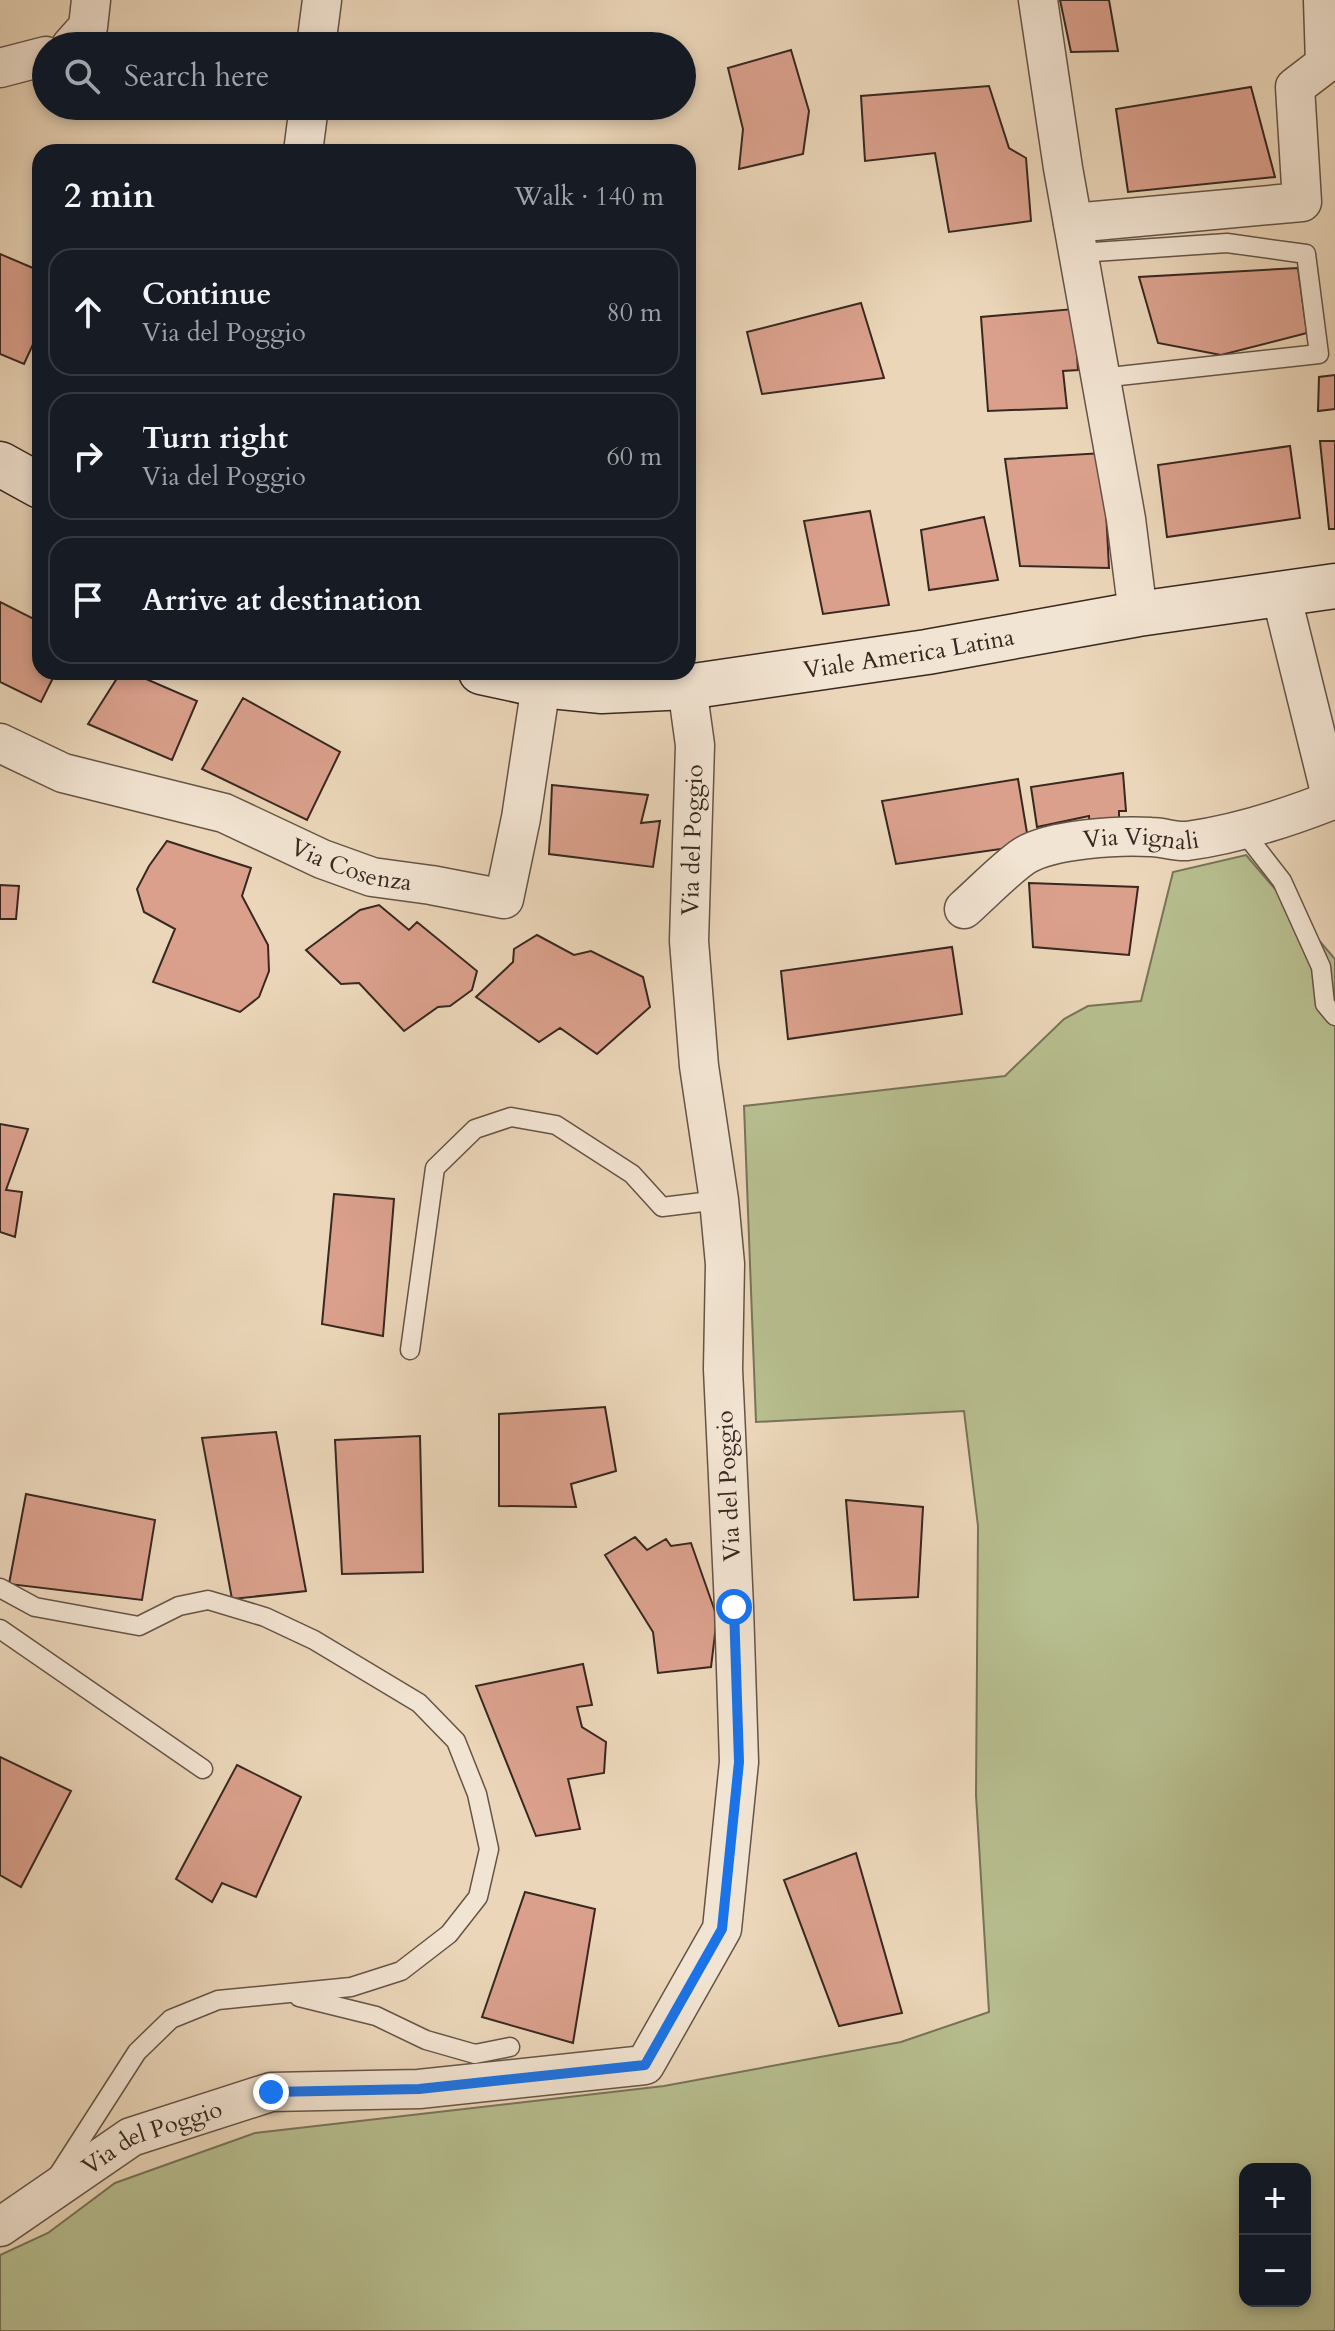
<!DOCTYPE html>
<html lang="en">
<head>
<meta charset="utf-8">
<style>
  :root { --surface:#171b24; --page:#242831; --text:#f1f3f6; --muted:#9ea1a6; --line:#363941 }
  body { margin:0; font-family:Cardo,serif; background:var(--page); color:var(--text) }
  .controls { position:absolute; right:24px; bottom:24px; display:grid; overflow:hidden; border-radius:16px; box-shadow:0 4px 12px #0003 }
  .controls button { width:72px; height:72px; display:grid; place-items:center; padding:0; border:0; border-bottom:2px solid var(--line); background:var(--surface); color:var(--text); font:40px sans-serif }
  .stop { position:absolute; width:24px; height:24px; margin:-18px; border:6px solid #1a73e8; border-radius:50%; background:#fff }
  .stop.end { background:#1a73e8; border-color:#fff; box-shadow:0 2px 8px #0008 }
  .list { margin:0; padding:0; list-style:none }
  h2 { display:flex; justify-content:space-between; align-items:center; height:104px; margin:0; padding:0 32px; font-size:34px }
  h2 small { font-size:26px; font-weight:400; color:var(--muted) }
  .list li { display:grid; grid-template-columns:52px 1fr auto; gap:24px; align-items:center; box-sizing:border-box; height:128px; margin:0 16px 16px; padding:0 16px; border:2px solid var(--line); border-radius:24px }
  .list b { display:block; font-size:30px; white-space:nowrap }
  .list p { margin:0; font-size:26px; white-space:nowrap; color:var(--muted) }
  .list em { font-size:26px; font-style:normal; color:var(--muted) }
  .icon { flex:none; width:44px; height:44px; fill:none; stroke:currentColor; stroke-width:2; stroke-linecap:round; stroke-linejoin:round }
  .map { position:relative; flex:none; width:1335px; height:2331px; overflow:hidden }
  .search { position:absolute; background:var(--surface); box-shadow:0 4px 12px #0003; left:32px; top:32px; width:664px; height:88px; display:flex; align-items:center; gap:20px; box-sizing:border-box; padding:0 28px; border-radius:44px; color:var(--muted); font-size:30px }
  .panel { position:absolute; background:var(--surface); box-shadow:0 4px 12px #0003; left:32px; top:144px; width:664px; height:536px; border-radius:24px }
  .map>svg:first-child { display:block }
  .green { fill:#b7be8f; stroke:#787358; stroke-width:2; fill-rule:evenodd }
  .building { fill:#daa08c; stroke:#382820; stroke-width:2 }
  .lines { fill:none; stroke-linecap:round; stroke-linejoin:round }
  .service-casing { stroke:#655446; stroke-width:21 }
  .minor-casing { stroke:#655446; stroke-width:41 }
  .secondary-casing { stroke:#382820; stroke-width:47 }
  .service { stroke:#f2e4d2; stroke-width:18 }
  .minor { stroke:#f2e4d2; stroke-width:38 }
  .secondary { stroke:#f2e4d2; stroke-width:44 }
  .route { stroke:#1a73e8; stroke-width:10 }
  .labels { text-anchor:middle; stroke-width:6; stroke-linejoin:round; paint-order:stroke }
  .street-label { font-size:24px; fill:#382820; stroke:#f2e4d2 }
</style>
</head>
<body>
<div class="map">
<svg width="1335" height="2331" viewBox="0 0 1335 2331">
  <rect width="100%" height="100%" fill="#ebd6b9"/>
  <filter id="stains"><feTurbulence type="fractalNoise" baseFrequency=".0025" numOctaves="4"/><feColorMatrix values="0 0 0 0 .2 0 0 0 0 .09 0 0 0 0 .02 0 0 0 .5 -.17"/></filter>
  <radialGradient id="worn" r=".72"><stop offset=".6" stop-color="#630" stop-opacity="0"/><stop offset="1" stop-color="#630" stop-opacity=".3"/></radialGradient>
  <!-- green -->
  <path class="green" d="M1246,855l89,104v1372h-1335v-76l48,-22 67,-50 140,-50 409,-47 237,-44 88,-30 -13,-217 2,-269 -14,-115 -208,11 -12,-316 261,-30 59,-57 24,-13 53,-5 32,-129zM1245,2169h60v132h-60z"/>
  <!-- building -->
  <path class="building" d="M1060,0h49l9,51 -47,1z
    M791,50l18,61 -6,43 -64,15 4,-40 -15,-61z
    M989,86l20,62 17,10 5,63 -82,11 -14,-79 -70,8 -4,-65z
    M1251,87l24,90 -147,15 -12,-83z
    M0,254l40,17v58l-16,35 -24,-10z
    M1298,268l9,65 -86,22 -63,-12 -19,-66z
    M861,303l23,75 -122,16 -15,-62z
    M1074,309l4,61 -15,1 4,37 -79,3 -7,-94z
    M1335,375v34l-17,2 1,-34z
    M1320,441h15v88h-6z
    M1290,446l10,72 -133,19 -9,-72z
    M1103,453l6,115 -89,-2 -15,-107z
    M870,511l19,94 -66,9 -19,-93z
    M984,517l14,63 -69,10 -8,-60z
    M0,602l40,20v50h16l-15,30 -41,-20z
    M121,672h9l67,29 -25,59 -84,-36z
    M243,698l97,54 -33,68 -105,-51z
    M1123,773l3,38h-7v18l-29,1 -1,-14 -52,11 -6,-40z
    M1018,779l11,66 -133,19 -14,-63z
    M552,785l96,10 -7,28 19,-2 -7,46 -104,-13z
    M167,841l84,27 -9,28 26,49 1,26 -10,26 -19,15 -87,-30 22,-53 -31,-17 -7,-23 12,-23z
    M1029,883l109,4 -9,68 -96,-8z
    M0,885l19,1 -3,33h-16z
    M379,905l30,25 8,-8 60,49 -5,19 -22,16 -12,1 -34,24 -45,-48 -18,1 -35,-34 54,-40z
    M537,935l37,20 17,-4 52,26 7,30 -53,47 -37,-26 -21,14 -63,-45 37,-35 1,-13z
    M952,947l10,67 -174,25 -7,-68z
    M0,1124l28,5 -22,61 16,2 -7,45 -15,-5z
    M334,1194l60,5 -11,137 -61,-12z
    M605,1407l11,64 -45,13 5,23 -77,-1v-92z
    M276,1432l30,159 -74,8 -30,-161z
    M420,1436l3,136 -81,2 -7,-134z
    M26,1494l129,26 -13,80 -133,-16z
    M846,1500l77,7 -5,90 -64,3z
    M635,1537l12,13 19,-11 5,7 20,-3 26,74 -6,50 -53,6 -5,-41 -48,-77z
    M583,1664l9,41 -15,2 5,20 24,15 -2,31 -36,6 12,50 -44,7 -60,-150z
    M0,1757l71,34 -50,96 -21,-12z
    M237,1765l64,32 -45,100 -34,-14 -10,19 -36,-23z
    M856,1853l46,160 -63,13 -55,-146z
    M525,1892l70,17 -22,134 -91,-26z"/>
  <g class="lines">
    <defs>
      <path id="service" d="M1079,253l148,-10 79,11 13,100 -218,24
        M1243,831l39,50 39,86 4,37 10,12
        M410,1350l25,-182 40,-39 36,-12 45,8 76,49 30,33 57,-7
        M0,1588l35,19 104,19 40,-20 29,-6 57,17 49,23 105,63 37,38 21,53 12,55 -11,48 -29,37 -48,37 -50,16 -133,13 -47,19 -34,33 -79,123
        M0,1629l203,140
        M299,1997l77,19 50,24 49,14 35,-7"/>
      <g id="minor">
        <path d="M1038,0l25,168 63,351 12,95"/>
        <path d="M71,46l17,-19 3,-27"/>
        <path d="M316,46l6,-46"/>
        <path d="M0,68l46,-12"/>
        <path d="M303,152l6,-46"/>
        <path d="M1073,223l229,-21 -7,-115 30,-23 -2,-64"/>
        <path d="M1281,594l51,206"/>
        <path id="s1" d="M0,743l63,30 161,40 98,46 50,18 59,8 73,14 17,-81 20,-133"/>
        <path id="s2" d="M964,909c17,-15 42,-41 60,-53 27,-17 95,-21 127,-19 12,0 24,5 36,4 52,-7 100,-23 148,-42"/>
        <path id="s3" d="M0,2227l131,-90 140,-45 148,-3 226,-24 77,-136 17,-167 -5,-155 -11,-238 2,-105 -6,-64 -20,-134 -10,-125 6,-196 -8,-58"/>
      </g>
      <g id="secondary">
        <path d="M0,464l40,22"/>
        <path id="s4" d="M481,672l60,13 61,6 85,-4 240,-35 211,-38 197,-28"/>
      </g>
    </defs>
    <!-- service casing -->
    <use href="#service" class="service-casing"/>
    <!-- minor casing -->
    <use href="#minor" class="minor-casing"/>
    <!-- secondary casing -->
    <use href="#secondary" class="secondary-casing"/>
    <!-- service -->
    <use href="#service" class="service"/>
    <!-- minor -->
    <use href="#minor" class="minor"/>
    <!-- secondary -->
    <use href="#secondary" class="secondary"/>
  </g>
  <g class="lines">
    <!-- route -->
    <path class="route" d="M271,2092l148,-3 226,-24 77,-136 17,-167 -5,-155"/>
  </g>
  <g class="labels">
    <!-- street labels -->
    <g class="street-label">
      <text dy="8" stroke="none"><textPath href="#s4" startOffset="432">Viale America Latina</textPath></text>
      <text dy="8" stroke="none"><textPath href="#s2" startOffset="200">Via Vignali</textPath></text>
      <text dy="8" stroke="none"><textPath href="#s3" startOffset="1930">Via del Poggio</textPath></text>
      <text dy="8" stroke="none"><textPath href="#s1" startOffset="374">Via Cosenza</textPath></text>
      <text transform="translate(728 1486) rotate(-93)" y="8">Via del Poggio</text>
      <text dy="8" stroke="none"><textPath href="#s3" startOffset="178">Via del Poggio</textPath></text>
    </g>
  </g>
  <rect width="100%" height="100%" filter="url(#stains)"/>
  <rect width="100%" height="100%" fill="url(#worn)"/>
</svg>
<div class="controls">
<button>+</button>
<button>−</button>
</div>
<div class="stop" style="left:734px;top:1607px"></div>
<div class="stop end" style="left:271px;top:2092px"></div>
<div class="search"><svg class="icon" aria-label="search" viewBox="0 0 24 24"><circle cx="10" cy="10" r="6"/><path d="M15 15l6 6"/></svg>Search here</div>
<section class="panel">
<h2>2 min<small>Walk · 140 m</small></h2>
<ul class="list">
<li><svg class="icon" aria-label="ahead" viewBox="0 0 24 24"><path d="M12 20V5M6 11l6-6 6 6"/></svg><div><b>Continue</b><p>Via del Poggio</p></div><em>80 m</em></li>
<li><svg class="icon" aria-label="right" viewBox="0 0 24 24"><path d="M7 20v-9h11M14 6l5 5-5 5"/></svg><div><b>Turn right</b><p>Via del Poggio</p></div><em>60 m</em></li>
<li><svg class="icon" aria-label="arrive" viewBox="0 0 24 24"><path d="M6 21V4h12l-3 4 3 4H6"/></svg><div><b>Arrive at destination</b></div></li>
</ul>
</section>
</div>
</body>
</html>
